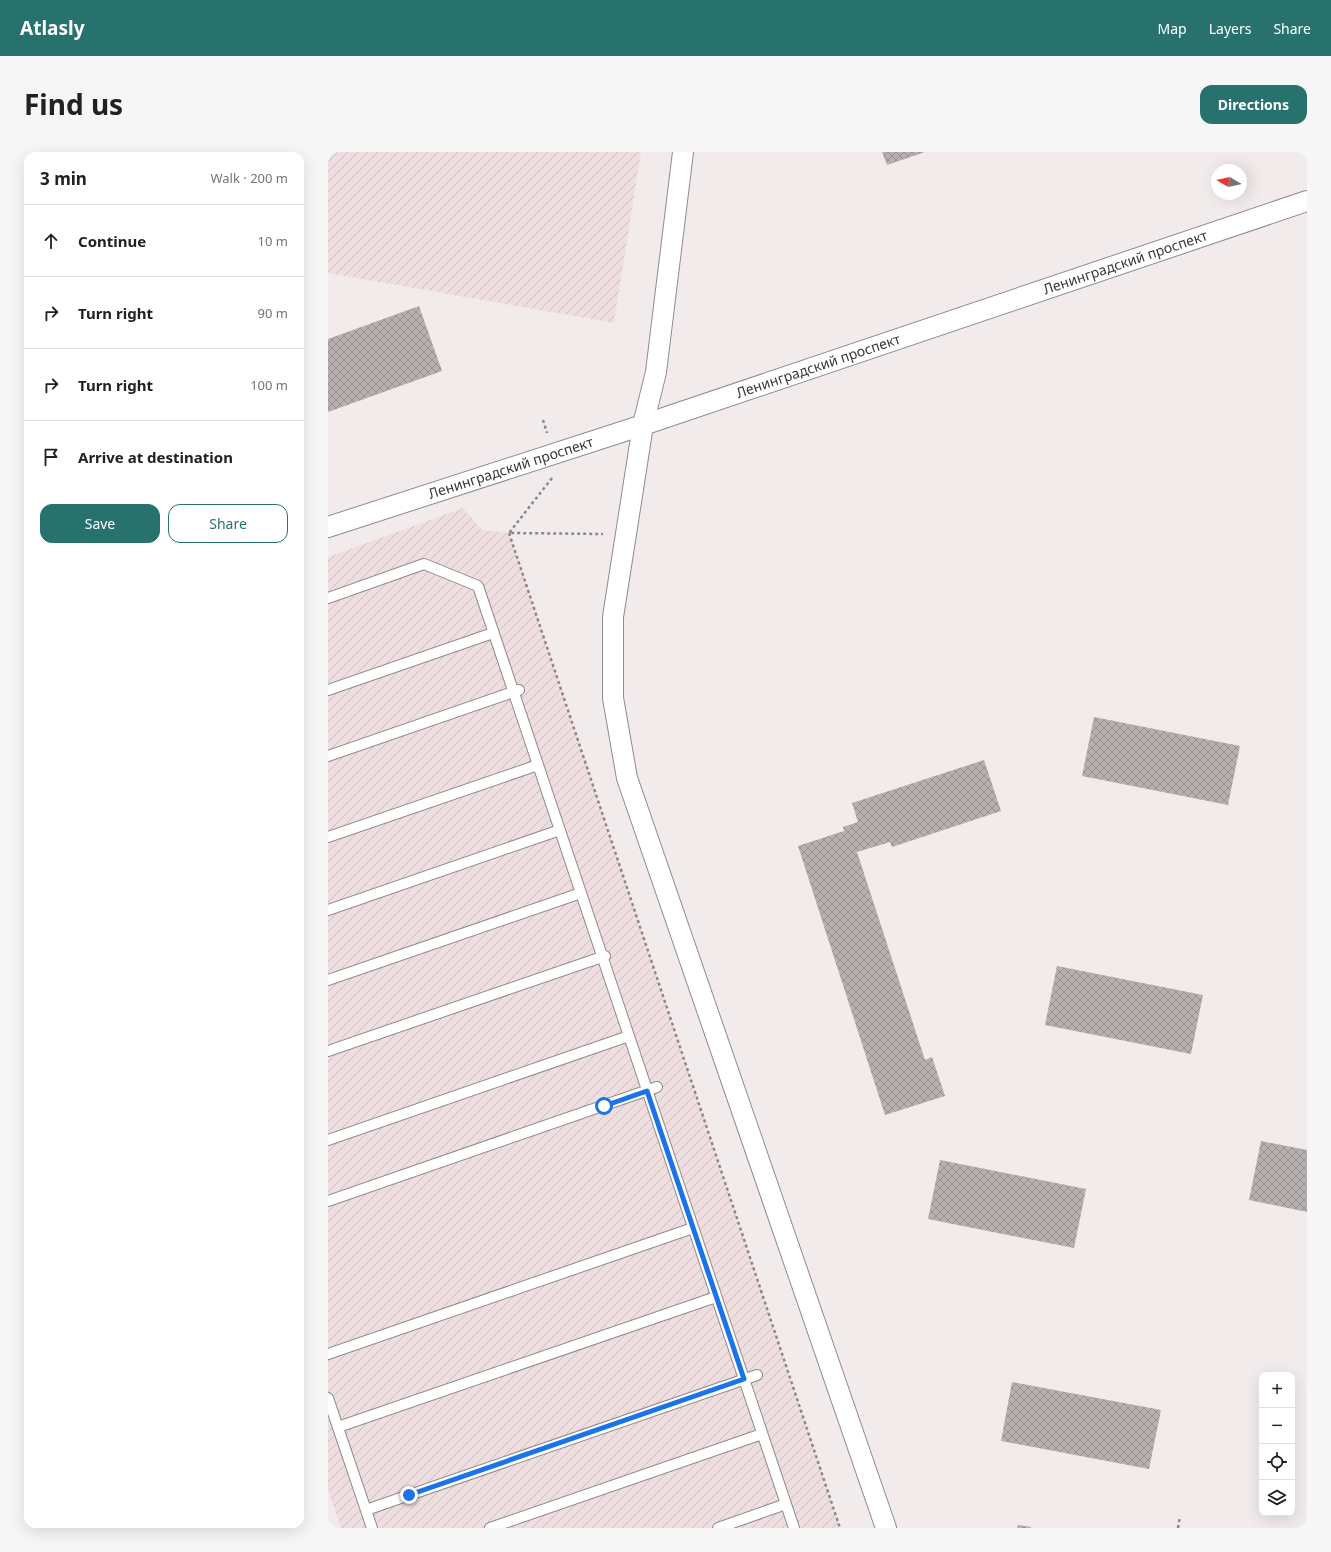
<!DOCTYPE html>
<html lang="en">
<head>
<meta charset="utf-8">
<style>
  :root { --surface:#fff; --page:#f6f6f6; --text:#202124; --muted:#757577; --line:#e0e0e0; --accent:#28726d }
  body { margin:0; font-family:"Noto Sans",sans-serif; background:var(--page); color:var(--text) }
  .controls { position:absolute; right:12px; bottom:12px; display:grid; overflow:hidden; border-radius:8px; box-shadow:0 4px 16px #0002 }
  .controls button { width:36px; height:36px; display:grid; place-items:center; padding:0; border:0; border-bottom:1px solid var(--line); background:var(--surface); color:var(--text); font:20px sans-serif }
  .compass { position:absolute; left:883px; top:12px; width:36px; height:36px; border-radius:50%; background:var(--surface); box-shadow:0 4px 16px #0002; rotate:279deg }
  .stop { position:absolute; width:12px; height:12px; margin:-9px; border:3px solid #1a73e8; border-radius:50%; background:#fff }
  .stop.end { background:#1a73e8; border-color:#fff; box-shadow:0 1px 4px #0008 }
  .list { margin:0; padding:0; list-style:none }
  h2 { display:flex; justify-content:space-between; align-items:center; height:52px; margin:0; padding:0 16px; font-size:17px }
  h2 small { font-size:13px; font-weight:400; color:var(--muted) }
  .list li { display:grid; grid-template-columns:26px 1fr auto; gap:12px; align-items:center; box-sizing:border-box; height:72px; padding:0 16px; border-top:1px solid var(--line) }
  .list b { display:block; font-size:15px; white-space:nowrap }
  .list em { font-size:13px; font-style:normal; color:var(--muted) }
  .actions { display:flex; gap:8px; padding:12px 16px }
  .actions a { flex:1; padding:9px 0; border:1px solid var(--accent); border-radius:12px; text-align:center; font-size:14px; color:var(--accent) }
  .actions .main { background:var(--accent); color:#fff }
  .icon { flex:none; width:22px; height:22px; fill:none; stroke:currentColor; stroke-width:2; stroke-linecap:round; stroke-linejoin:round }
  .map { position:relative; flex:none; width:979px; height:1376px; overflow:hidden; border-radius:12px }
  header { display:flex; align-items:center; gap:24px; box-sizing:border-box; height:56px; padding:0 20px; background:var(--accent); color:#fff }
  header strong { font-size:19px }
  nav { display:flex; gap:22px; margin-inline-start:auto; font-size:14px }
  .intro { display:flex; align-items:center; justify-content:space-between; box-sizing:border-box; height:96px; padding:0 24px }
  h1 { margin:0; font-size:28px }
  .button { padding:10px 18px; border-radius:12px; background:var(--accent); color:#fff; font-size:14px; font-weight:700 }
  main { display:flex; gap:24px; padding:0 24px }
  aside { flex:1; background:var(--surface); border-radius:12px; box-shadow:0 4px 16px #0002 }
  .map>svg:first-child { display:block }
  .industrial { fill:url(#industrial-furrows) }
  .building { fill:url(#building-cross-hatch) }
  .lines { fill:none; stroke-linecap:round; stroke-linejoin:round }
  .lane-casing { stroke:#918a8b; stroke-width:12 }
  .street-casing { stroke:#918a8b; stroke-width:22 }
  .path { stroke:#8c8788; stroke-width:2.5; stroke-dasharray:3 3; stroke-linecap:butt }
  .lane { stroke:#fff; stroke-width:10 }
  .street { stroke:#fff; stroke-width:20 }
  .route { stroke:#1a73e8; stroke-width:5 }
  .labels { text-anchor:middle; stroke-width:4; stroke-linejoin:round; paint-order:stroke }
  .street-label { font-size:14px; fill:#383636; stroke:#fff9fa }
</style>
</head>
<body>
<header>
<strong>Atlasly</strong>
<nav><a>Map</a><a>Layers</a><a>Share</a></nav>
</header>
<div class="intro"><h1>Find us</h1><a class="button">Directions</a></div>
<main>
<aside>
<h2>3 min<small>Walk · 200 m</small></h2>
<ul class="list">
<li><svg class="icon" aria-label="ahead" viewBox="0 0 24 24"><path d="M12 20V5M6 11l6-6 6 6"/></svg><div><b>Continue</b></div><em>10 m</em></li>
<li><svg class="icon" aria-label="right" viewBox="0 0 24 24"><path d="M7 20v-9h11M14 6l5 5-5 5"/></svg><div><b>Turn right</b></div><em>90 m</em></li>
<li><svg class="icon" aria-label="right" viewBox="0 0 24 24"><path d="M7 20v-9h11M14 6l5 5-5 5"/></svg><div><b>Turn right</b></div><em>100 m</em></li>
<li><svg class="icon" aria-label="arrive" viewBox="0 0 24 24"><path d="M6 21V4h12l-3 4 3 4H6"/></svg><div><b>Arrive at destination</b></div></li>
</ul>
<div class="actions"><a class="main">Save</a><a>Share</a></div>
</aside>
<div class="map">
<svg width="979" height="1376" viewBox="0 0 979 1376">
  <defs>
    <pattern id="industrial-furrows" width="10" height="10" patternUnits="userSpaceOnUse"><rect width="10" height="10" fill="#eedee0"/><path d="M-1 1l2-2M0 10L10 0M9 11l2-2" fill="none" stroke="#cdbfc1"/></pattern>
    <pattern id="building-cross-hatch" width="8" height="8" patternUnits="userSpaceOnUse"><rect width="8" height="8" fill="#b7b0b1"/><path d="M0 0l8 8M0 8l8-8" fill="none" stroke="#969091"/></pattern>
  </defs>
  <rect width="100%" height="100%" fill="#f2ebec"/>
  <!-- industrial -->
  <path class="industrial" d="M0,0h313l-27,171 -286,-50z
    M135,356l19,22 27,3 331,995h-499l-13,-39v-932z"/>
  <!-- building -->
  <path class="building" d="M554,0h43l-38,13z
    M91,154l23,65 -114,41v-73z
    M766,565l146,29 -12,59 -146,-29z
    M656,608l17,51 -109,36 -2,-5 -33,10 68,208 7,-3 13,39 -60,19 -87,-269 46,-15 -1,-4 15,-5 -6,-19z
    M729,814l146,29 -12,59 -146,-29z
    M933,989l46,9v62l-58,-12z
    M612,1008l146,29 -12,59 -146,-29z
    M684,1230l149,28 -12,59 -148,-28z
    M690,1373l13,2v1h-14z"/>
  <g class="lines">
    <defs>
      <path id="lane" d="M0,446l96,-34 54,22 316,942
        M0,538l165,-57
        M0,604l191,-66
        M0,685l210,-72
        M0,758l232,-80
        M0,828l253,-87
        M0,899l277,-95
        M0,988l301,-104
        M0,1049l329,-114
        M0,1202l365,-126
        M0,1246l44,130
        M10,1275l378,-130
        M38,1358l391,-135
        M162,1376l272,-94
        M390,1376l68,-24"/>
      <g id="street">
        <path d="M355,0l-27,220 -13,53 -30,192v81l14,80 259,750"/>
        <path id="s1" d="M0,375l315,-102 664,-224"/>
      </g>
    </defs>
    <!-- lane casing -->
    <use href="#lane" class="lane-casing"/>
    <!-- street casing -->
    <use href="#street" class="street-casing"/>
    <!-- path -->
    <path class="path" d="M215,268l4,13
      M224,326l-43,55 94,1
      M181,381l331,995
      M850,1376l2,-12"/>
    <!-- lane -->
    <use href="#lane" class="lane"/>
    <!-- street -->
    <use href="#street" class="street"/>
  </g>
  <g class="lines">
    <!-- route -->
    <path class="route" d="M81,1343l335,-116 -97,-288 -43,15"/>
  </g>
  <g class="labels">
    <!-- street labels -->
    <g class="street-label">
      <text dy="5" stroke="none"><textPath href="#s1" startOffset="840">Ленинградский проспект</textPath></text>
      <text dy="5" stroke="none"><textPath href="#s1" startOffset="516">Ленинградский проспект</textPath></text>
      <text dy="5" stroke="none"><textPath href="#s1" startOffset="192">Ленинградский проспект</textPath></text>
    </g>
  </g>
</svg>
<div class="controls">
<button>+</button>
<button>−</button>
<button><svg class="icon" aria-label="locate" viewBox="0 0 24 24"><circle cx="12" cy="12" r="6"/><path d="M12 2v4M12 18v4M2 12h4M18 12h4"/></svg></button>
<button><svg class="icon" aria-label="layers" viewBox="0 0 24 24"><path d="M12 4l9 5-9 5-9-5zM3 14l9 5 9-5"/></svg></button>
</div>
<svg class="compass" viewBox="-18 -18 36 36"><path d="M0-13l5 13h-10z" fill="#e53935"/><path d="M0 13l5-13h-10z" fill="#757577"/></svg>
<div class="stop" style="left:276px;top:954px"></div>
<div class="stop end" style="left:81px;top:1343px"></div>
</div>
</main>
</body>
</html>
